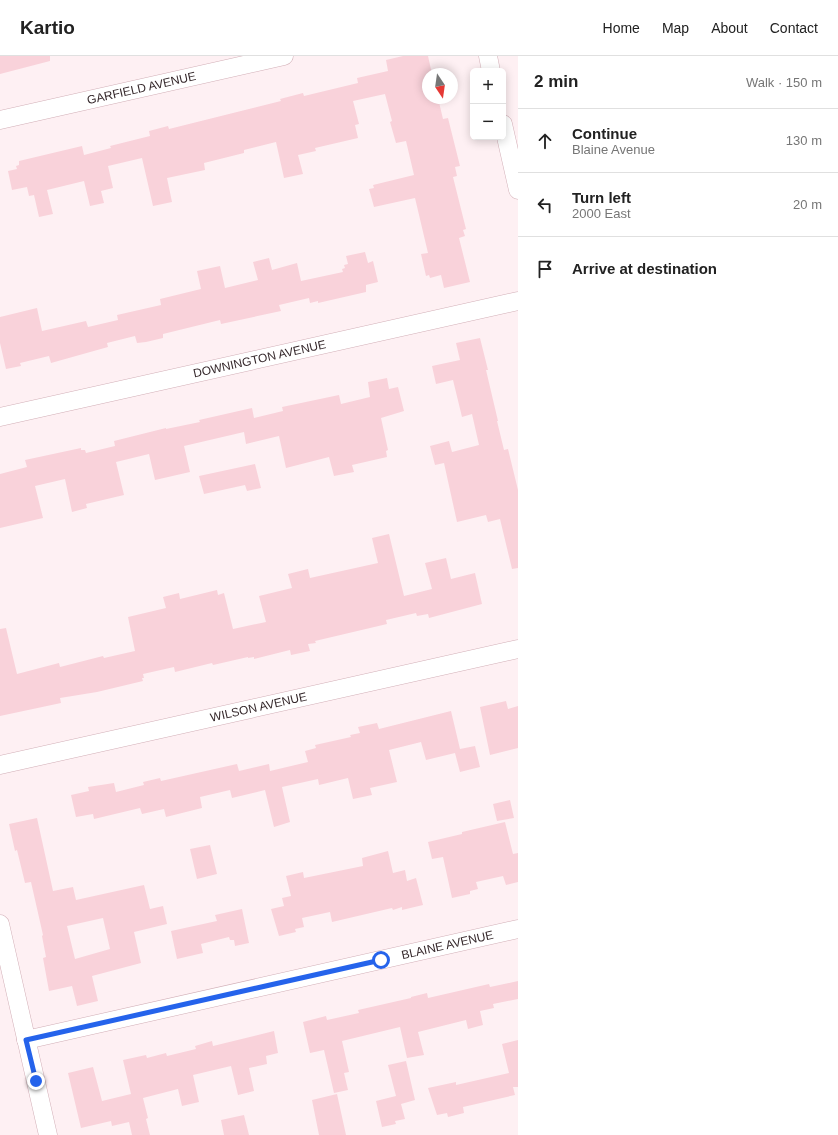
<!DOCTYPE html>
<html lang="en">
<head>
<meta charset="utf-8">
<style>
  :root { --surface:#fff; --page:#f6f6f6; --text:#222; --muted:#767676; --line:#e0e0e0 }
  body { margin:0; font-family:Arial,sans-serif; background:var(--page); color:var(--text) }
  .controls { position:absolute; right:12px; top:12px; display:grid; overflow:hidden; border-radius:6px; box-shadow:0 2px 10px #0003 }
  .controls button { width:36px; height:36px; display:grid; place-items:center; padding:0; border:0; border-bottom:1px solid var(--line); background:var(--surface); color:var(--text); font:20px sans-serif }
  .compass { position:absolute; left:422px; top:12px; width:36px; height:36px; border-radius:50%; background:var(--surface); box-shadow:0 2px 10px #0003; rotate:167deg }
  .stop { position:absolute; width:12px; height:12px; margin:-9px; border:3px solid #2563eb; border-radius:50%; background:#fff }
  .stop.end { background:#2563eb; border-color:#fff; box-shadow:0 1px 4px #0008 }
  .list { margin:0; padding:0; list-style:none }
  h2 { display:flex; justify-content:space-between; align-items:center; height:52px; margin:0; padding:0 16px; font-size:17px }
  h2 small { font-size:13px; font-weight:400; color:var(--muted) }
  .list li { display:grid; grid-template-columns:26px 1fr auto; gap:12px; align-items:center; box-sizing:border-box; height:64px; padding:0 16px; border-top:1px solid var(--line) }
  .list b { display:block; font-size:15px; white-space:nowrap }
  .list p { margin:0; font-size:13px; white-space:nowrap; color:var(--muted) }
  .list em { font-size:13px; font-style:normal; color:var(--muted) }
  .icon { flex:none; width:22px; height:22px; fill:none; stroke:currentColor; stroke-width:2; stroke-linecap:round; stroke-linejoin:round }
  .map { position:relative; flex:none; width:518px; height:1079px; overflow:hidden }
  header { display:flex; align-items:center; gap:24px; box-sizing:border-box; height:56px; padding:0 20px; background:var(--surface); border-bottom:1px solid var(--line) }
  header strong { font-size:19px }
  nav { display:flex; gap:22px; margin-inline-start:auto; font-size:14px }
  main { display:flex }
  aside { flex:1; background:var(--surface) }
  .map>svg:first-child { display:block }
  .building { fill:#f9d2da; fill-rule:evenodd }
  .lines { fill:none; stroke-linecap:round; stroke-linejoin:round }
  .street-casing { stroke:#d2afb7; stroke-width:19 }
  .street { stroke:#fff; stroke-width:18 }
  .route { stroke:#2563eb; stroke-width:5 }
  .labels { text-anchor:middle; stroke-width:3; stroke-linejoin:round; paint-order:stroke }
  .street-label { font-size:12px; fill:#35282b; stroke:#fff }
</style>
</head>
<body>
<header>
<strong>Kartio</strong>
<nav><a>Home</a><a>Map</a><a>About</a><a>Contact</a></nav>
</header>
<main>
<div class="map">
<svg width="518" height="1079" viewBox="0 0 518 1079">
  <rect width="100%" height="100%" fill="#fef0f3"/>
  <!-- building -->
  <path class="building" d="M0,0h50v5l-50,13z
    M403,0h25l4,18h-4v24h10l5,21 5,-1 12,48 -5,1 2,9 -4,1 13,52 -3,1 2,6 -6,2 11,44 -26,6 -3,-13 -11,3 -1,-3 -3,1 -5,-22 7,-1 -13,-55 -41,9 -5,-18 5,-1 -1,-3 41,-10 -8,-34 -10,2 -6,-21 2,-1 -7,-27 -32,7 6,23 -4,1 3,13 -43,10 1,3 -18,4 5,19 -19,4 -8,-36 -32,8v3l-40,10 1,7 -38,8 5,24 -19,4 -11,-48 -34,8 5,22 -12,3 3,12 -14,3 -6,-25 -37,9 6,24 -14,3 -5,-22 -5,1 -2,-9 -15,3 -4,-19 9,-2 -1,-3 3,-1v-4l63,-15 2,9 27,-7 -1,-2 40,-10 -1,-5 19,-5 1,3 112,-28 -1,-2 23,-6 1,3 54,-13 -1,-5 31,-7 -2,-11z
    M365,196l3,11 5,-2 5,21 -12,3v7l-48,11v-2l-8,2 -1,-5 -30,7 2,6 -60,13 -1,-4 -57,14v4l-17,4 -9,1 -2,-7 -28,7 1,4 -57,16 -2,-7 -29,7 1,3 -15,3 -6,-26v-26l37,-9 5,23 44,-10 2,6 30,-7 -1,-5 44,-10 -1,-6 41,-10 -4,-18 23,-5 5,22 33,-8 -5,-18 16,-4 3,12 25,-7 4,18 42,-9 -1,-3 3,-1 -1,-3 4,-1 -2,-8z
    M480,282l8,32h-2l12,51h-1l7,29 4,-1 10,41v78l-6,1 -12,-50 -12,3 -2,-7 -29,7 -13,-59 -9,2 -5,-19 19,-5 3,11 27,-7 -7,-31 -10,3 -9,-37 -17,4 -4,-18 28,-6 -4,-17z
    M387,322l2,11 9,-2 6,24 -23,7 7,32 -2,1 1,6 -35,8 2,7 -20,4 -5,-19 -43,11 -7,-32 -33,8 -2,-12 -60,14 6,26 -35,8 -6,-26 -33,8 8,33 -38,9 1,4 -15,4 -7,-33 -30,7 8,32 -43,10v-54l27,-7 -2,-7 56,-12v2h4l1,3 29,-7 -1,-5 52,-13v1l34,-7 -1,-2 53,-12 2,10 29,-7 -1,-4 57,-12 2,9 29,-7 -2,-15z
    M255,408l6,24 -14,3 -2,-6 -41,9 -5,-18z
    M389,478l15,62 28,-7 -7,-26 21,-5 5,21 24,-6 7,31 -53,14 -1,-4 -11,2 -1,-3 -30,7 1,4 -72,17 1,2 -8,1 2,7 -19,4 -1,-5 -36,9v-2l-6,1v-1l-35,8 -1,-2 -37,9 -1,-5 -31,7 1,4h-2l1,3 -46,11 -37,6 1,5 -61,13v-87l6,-1 11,46 42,-11 1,4 43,-11 1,2 31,-7 -7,-34 38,-9 -3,-11 16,-4 1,6 37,-9 1,5 6,-2 9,36 33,-7 -7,-26 33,-8 -4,-14 20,-5 2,9 68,-15 -6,-25z
    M506,645l2,8 10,-3v42l-28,7 -10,-48z
    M451,655l9,38 15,-3 5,21 -20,5 -5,-19 -29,7 -5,-18 -32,8 8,32 -27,6 2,7 -19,4 -5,-21 -29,7 -1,-6 -36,8 8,35 -16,5 -9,-37 -33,8 -2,-8 -30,7 2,11 -36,9 -2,-8 -22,5 -2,-6 -46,11 -1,-5 -17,3 -5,-22 18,-4 -1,-4 26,-4 2,9 28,-7 -1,-3 17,-4 1,3 76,-17 2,7 30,-7 1,7 38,-9 -3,-11 11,-3 -1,-3 36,-8 -1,-2 10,-2 -2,-6 19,-4 2,6z
    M510,744l4,18 -17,3 -4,-17z
    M37,762l16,73 20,-4 3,13 68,-15 6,24 13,-3 4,18 -33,8 7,31 -49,13 6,25 -21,5 -5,-20 -23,5 -6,-33 3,-1 -4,-21 1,-1 -12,-53 -6,1 -8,-33 -2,1 -6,-27zM103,862l7,31 -35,10 -8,-33z
    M505,766l8,32 5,-1v29l-12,3 -3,-9 -27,6 2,7 -8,2v3l-18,4 -9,-41 -11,2 -4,-17 34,-8v-2z
    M210,789l7,29 -20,5 -7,-30z
    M388,795l5,22 12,-3 2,11 9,-3 7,27 -21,5v-3l-9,3 -1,-2 -60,14 -2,-10 -28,6 2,9 -9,2 1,3 -17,4 -8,-27 13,-3 -2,-8 9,-2 -5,-20 17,-4 1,6 59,-12 -1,-8z
    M242,853l7,34 -14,3 -1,-6h-4l-1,-3 -28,7 2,9 -26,6 -6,-28 46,-10 -2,-6z
    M518,925v18l-25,5 1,4 -14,3 3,14 -15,4 -2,-9 -48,12 6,23 -17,3 -7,-31 -58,14 7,31 -5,1 4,17 -14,3 -10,-43 -14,3 -7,-31 23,-6 1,4 32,-7 -1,-3 53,-12v-1l16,-4 1,5 61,-14 1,3z
    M274,975l4,22 -12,3 1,8 -18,4 5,23 -16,4 -7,-29 -38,9 6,27 -17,4 -4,-17 -35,9 5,20 -2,1 4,16h-18l-3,-13 -17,4 -1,-5 -30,7 -13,-55 25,-6 9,34 29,-7 -8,-34 23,-5 1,3 19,-5 1,3 29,-7 -1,-3 17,-5 1,5z
    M518,984v47h-5l2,8 -52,12 1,6 -16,4 -1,-4 -10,2 -9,-27 28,-6v3l53,-12 -7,-29z
    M406,1005l9,39 -14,4 4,15 -10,2 1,3 -14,3 -6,-26 20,-5 -8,-31z
    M337,1038l9,41h-27l-7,-35z
    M244,1059l5,20h-25l-3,-15z"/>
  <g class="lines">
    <defs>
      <g id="street">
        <path d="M488,0l3,15"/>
        <path id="s1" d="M0,64l284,-64"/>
        <path d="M503,68l15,66"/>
        <path id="s2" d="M0,361l518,-116"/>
        <path id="s3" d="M0,709l518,-116"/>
        <path d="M0,868l48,211"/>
        <path id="s4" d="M26,984l492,-111"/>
      </g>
    </defs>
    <!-- street casing -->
    <use href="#street" class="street-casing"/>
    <!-- street -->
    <use href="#street" class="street"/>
  </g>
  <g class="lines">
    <!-- route -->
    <path class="route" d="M36,1025l-10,-41 355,-80"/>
  </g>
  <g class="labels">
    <!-- street labels -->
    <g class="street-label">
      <text dy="4" stroke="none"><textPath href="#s1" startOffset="145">GARFIELD AVENUE</textPath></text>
      <text dy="4" stroke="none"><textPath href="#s2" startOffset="266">DOWNINGTON AVENUE</textPath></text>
      <text dy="4" stroke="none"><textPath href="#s3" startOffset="265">WILSON AVENUE</textPath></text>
      <text dy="4" stroke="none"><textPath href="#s4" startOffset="432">BLAINE AVENUE</textPath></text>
    </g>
  </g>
</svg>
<div class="controls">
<button>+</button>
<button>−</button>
</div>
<svg class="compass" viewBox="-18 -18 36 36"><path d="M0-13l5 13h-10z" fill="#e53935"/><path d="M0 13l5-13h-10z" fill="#767676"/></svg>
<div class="stop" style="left:381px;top:904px"></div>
<div class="stop end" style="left:36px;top:1025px"></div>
</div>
<aside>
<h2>2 min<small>Walk · 150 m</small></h2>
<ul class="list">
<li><svg class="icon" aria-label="ahead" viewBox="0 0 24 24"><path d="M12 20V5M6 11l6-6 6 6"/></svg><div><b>Continue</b><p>Blaine Avenue</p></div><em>130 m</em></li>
<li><svg class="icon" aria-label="left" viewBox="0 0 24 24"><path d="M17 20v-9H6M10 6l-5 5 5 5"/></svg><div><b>Turn left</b><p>2000 East</p></div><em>20 m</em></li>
<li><svg class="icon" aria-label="arrive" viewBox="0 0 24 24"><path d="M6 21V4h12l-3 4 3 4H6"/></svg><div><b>Arrive at destination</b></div></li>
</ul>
</aside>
</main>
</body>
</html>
